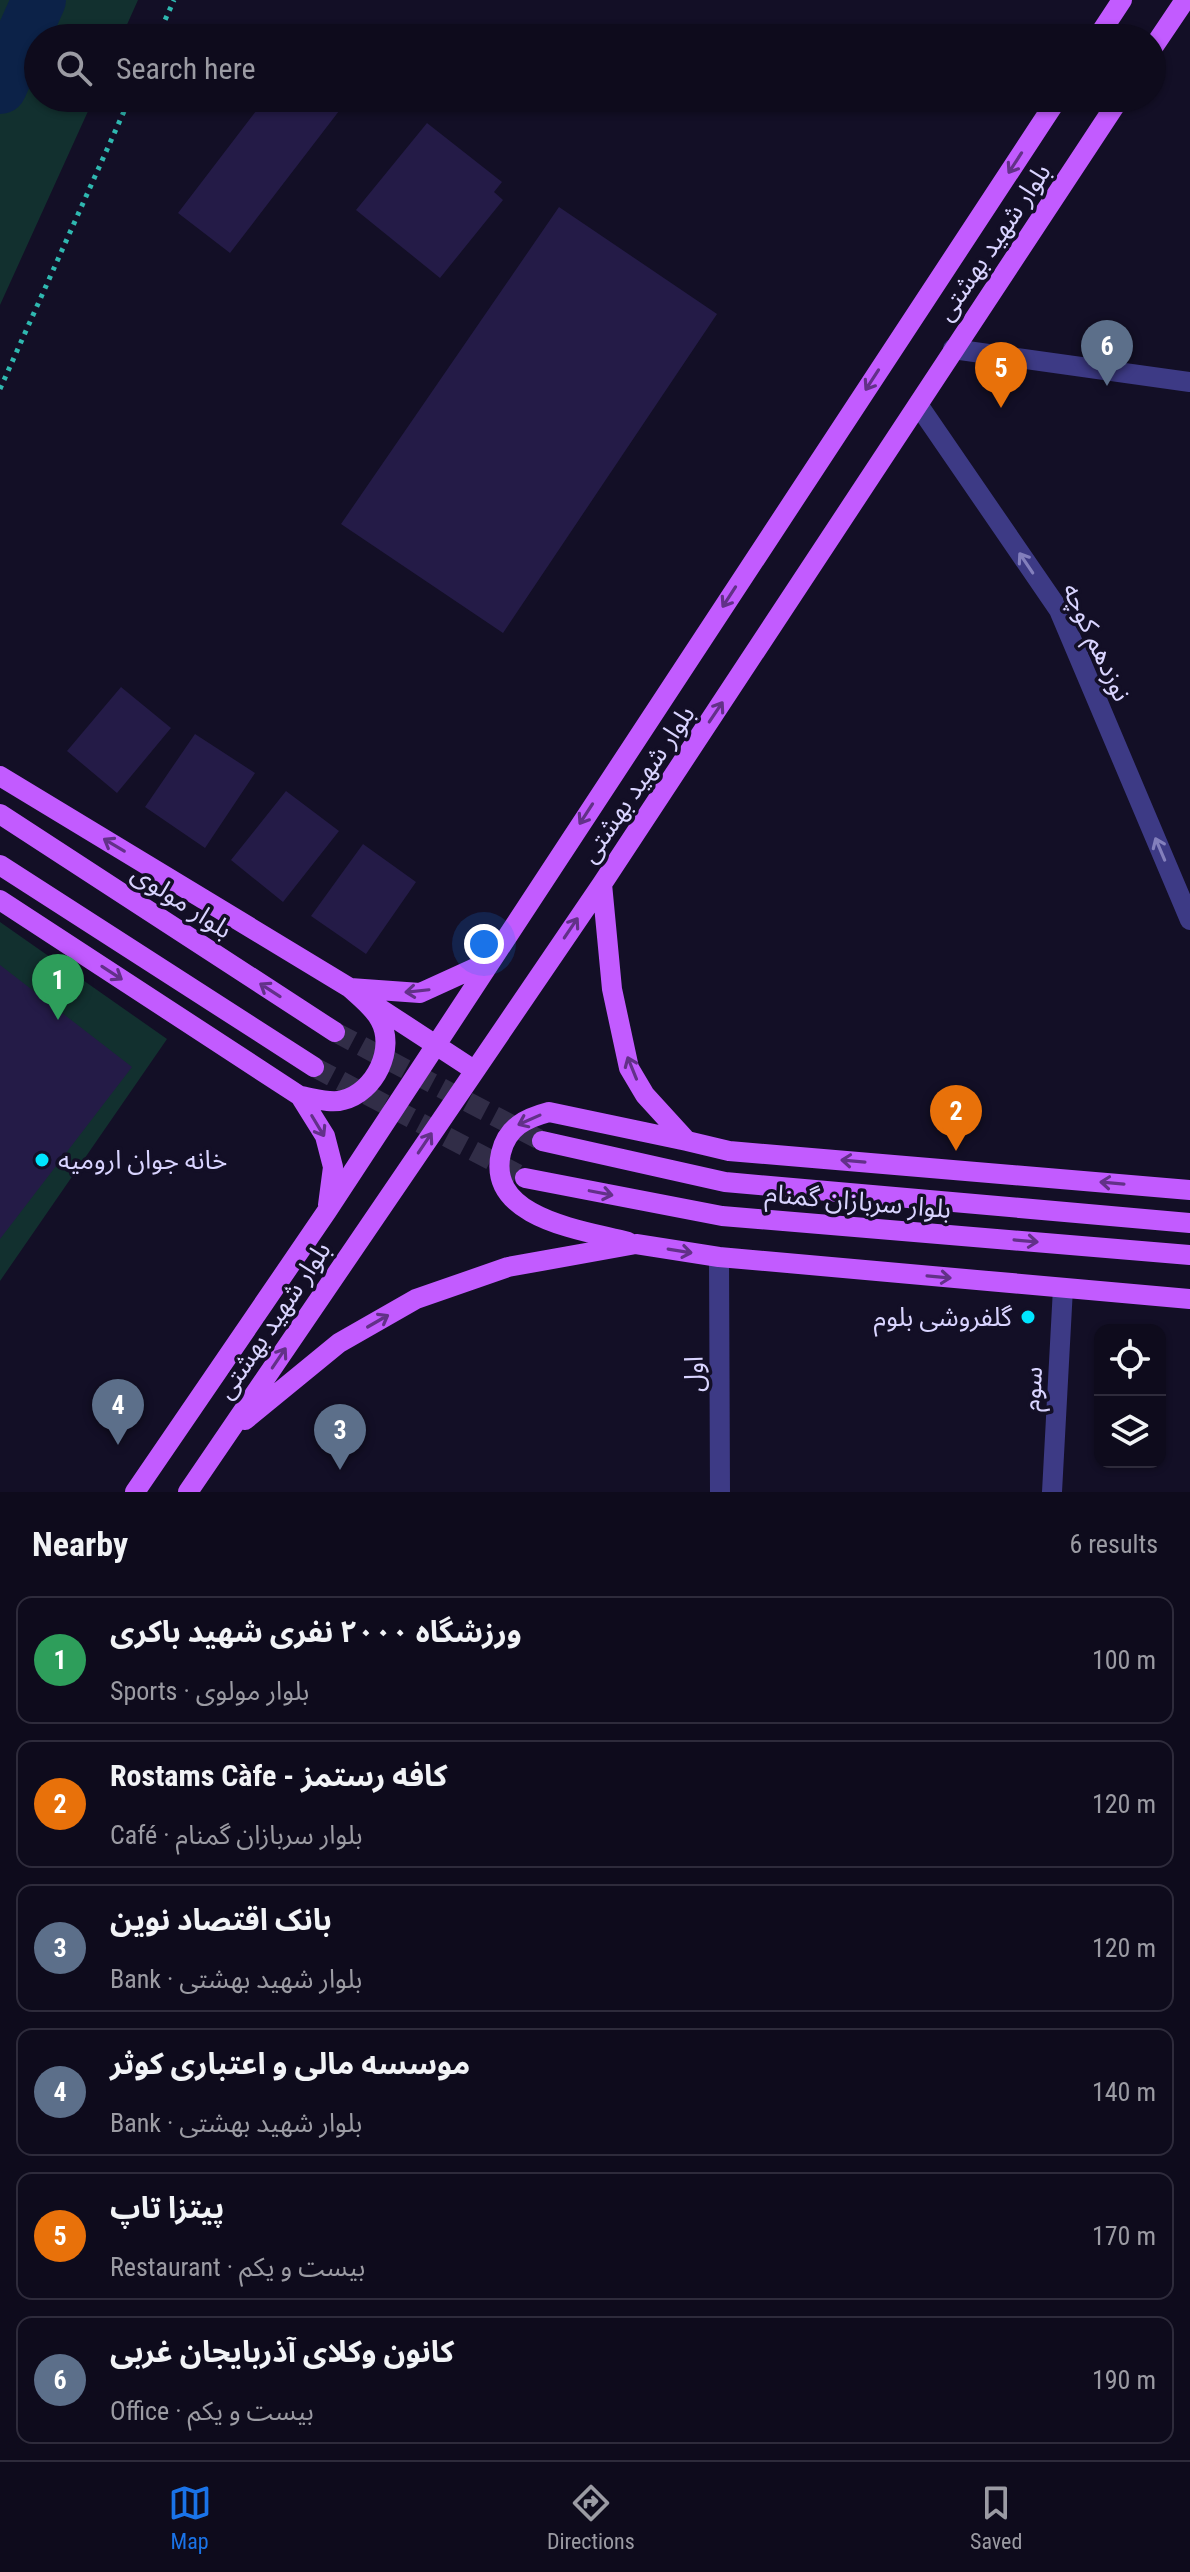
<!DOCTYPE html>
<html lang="en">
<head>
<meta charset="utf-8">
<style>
  :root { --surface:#0e0b1c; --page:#1c1929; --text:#f1f3f6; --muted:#9b9ba3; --line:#2e2b3b; --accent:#1a73e8 }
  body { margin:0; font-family:"Roboto Condensed","Noto Sans Arabic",sans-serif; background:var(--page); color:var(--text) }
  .controls { position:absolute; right:24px; bottom:24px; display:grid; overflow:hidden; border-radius:16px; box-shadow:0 2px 6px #0004 }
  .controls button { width:72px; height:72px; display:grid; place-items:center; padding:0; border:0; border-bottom:2px solid var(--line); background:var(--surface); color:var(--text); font:40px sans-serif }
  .you { position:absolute; left:484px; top:944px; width:28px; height:28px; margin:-20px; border:6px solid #fff; border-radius:50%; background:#1a73e8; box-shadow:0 0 0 12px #1a73e833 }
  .badge { display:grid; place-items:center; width:52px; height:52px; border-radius:50%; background:var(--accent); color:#fff; font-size:26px; font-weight:700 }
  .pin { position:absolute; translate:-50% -66px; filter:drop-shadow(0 2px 4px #0008) }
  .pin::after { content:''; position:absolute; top:42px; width:28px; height:24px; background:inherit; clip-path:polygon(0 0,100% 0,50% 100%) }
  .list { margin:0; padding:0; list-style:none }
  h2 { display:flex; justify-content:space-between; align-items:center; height:104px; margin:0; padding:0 32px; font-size:34px }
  h2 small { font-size:26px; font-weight:400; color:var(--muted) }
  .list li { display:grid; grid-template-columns:52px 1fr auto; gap:24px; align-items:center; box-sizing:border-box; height:128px; margin:0 16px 16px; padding:0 16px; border:2px solid var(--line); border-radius:16px }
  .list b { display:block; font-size:30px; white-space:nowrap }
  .list p { margin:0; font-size:26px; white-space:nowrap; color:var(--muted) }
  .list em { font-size:26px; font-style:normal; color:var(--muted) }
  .icon { flex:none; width:44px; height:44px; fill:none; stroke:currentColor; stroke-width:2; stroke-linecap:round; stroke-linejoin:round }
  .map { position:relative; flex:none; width:1190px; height:1492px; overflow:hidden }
  .search { position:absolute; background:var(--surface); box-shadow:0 2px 6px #0004; left:24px; right:24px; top:24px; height:88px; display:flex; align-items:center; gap:20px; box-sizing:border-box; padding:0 28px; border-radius:44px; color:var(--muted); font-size:30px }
  .sheet { height:968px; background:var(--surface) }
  nav { display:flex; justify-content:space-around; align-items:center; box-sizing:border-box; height:112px; border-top:2px solid var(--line); background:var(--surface); font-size:22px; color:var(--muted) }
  nav a { display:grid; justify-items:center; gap:4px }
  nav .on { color:var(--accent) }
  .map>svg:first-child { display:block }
  .green { fill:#12302f }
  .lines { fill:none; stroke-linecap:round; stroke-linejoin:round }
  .river { stroke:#0c2248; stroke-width:54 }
  .building { fill:#241b47 }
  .primary-tunnel { stroke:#312d47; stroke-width:20; stroke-dasharray:20 10; stroke-linecap:butt }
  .path { stroke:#2fb8b0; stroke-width:5; stroke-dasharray:4 6; stroke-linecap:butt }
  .street { stroke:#3d3a85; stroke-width:20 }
  .primary { stroke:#c25bff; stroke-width:20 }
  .oneway { stroke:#623188 }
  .oneway2 { stroke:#837fbc }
  .poi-dot { fill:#00e5ff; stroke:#130f26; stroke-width:3 }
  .labels { text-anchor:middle; stroke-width:7; stroke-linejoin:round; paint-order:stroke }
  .street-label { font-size:26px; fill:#d9d4ff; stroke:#130f26 }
  .poi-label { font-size:26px; fill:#d9d4ff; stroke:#130f26; text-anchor:start }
</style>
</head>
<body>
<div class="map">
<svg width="1190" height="1492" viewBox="0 0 1190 1492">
  <rect width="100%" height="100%" fill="#130f26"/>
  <!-- green -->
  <path class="green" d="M0,0h138l-17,38h-83v60h56l-94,207z
    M0,922l167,117 -167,242z"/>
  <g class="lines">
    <!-- river -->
    <path class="river" d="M0,87l39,-87"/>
  </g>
  <!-- building -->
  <path class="building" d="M266,98h83l-119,155 -52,-40z
    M427,123l75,59 -8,10 9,8 -63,78 -84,-68z
    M559,207l158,107 -214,319 -162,-109z
    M121,687l50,41 -54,65 -50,-42z
    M195,734l60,39 -50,75 -60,-41z
    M286,791l53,40 -56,71 -52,-42z
    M363,844l53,38 -50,72 -55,-38z
    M0,965l132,102 -132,172z"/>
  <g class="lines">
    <!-- primary-tunnel -->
    <path class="primary-tunnel" d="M335,1032l207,109
      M314,1067l211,111"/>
    <!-- path -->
    <path class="path" d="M157,38l17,-38
      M0,389l130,-291"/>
    <!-- street -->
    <path class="street" d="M953,349l237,33
      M919,406l140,204 131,310
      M719,1257l1,235
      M1052,1492l11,-204"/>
    <!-- primary -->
    <path class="primary" d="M1097,38l25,-38
      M1152,49l33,-49
      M0,776l350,212 70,5 68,-31
      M0,814l335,218
      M0,865l314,202
      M602,884l10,105 17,79 16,27 42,46 42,10 461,39
      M0,900l300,196 25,40 8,31 -5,38
      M373,1004l101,66
      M300,1096c13,2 31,8 43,4 32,-8 53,-51 37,-80 -6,-12 -20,-23 -30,-32
      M542,1141l183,41 465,41
      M525,1178l197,38 468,39
      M628,1242c-44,-12 -142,-23 -127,-89 6,-26 25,-35 48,-41l138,29
      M245,1420l94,-77 77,-44 92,-32 128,-23 83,13 471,42
      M135,1492l192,-281 731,-1113
      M188,1492l414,-608 518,-786"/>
  </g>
  <!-- one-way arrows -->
  <defs><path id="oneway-shaft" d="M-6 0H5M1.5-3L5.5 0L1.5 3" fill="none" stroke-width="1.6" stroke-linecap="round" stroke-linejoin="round" transform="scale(2)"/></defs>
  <g class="oneway">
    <use href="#oneway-shaft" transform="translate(1015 163) rotate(123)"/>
    <use href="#oneway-shaft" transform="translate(872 380) rotate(123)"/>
    <use href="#oneway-shaft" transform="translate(729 597) rotate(123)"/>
    <use href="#oneway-shaft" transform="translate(716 712) rotate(-56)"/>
    <use href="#oneway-shaft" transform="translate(586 814) rotate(123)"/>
    <use href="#oneway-shaft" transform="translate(114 845) rotate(-149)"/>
    <use href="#oneway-shaft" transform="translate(571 928) rotate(-56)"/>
    <use href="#oneway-shaft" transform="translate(112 973) rotate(33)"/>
    <use href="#oneway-shaft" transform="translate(270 990) rotate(-147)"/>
    <use href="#oneway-shaft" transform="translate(417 991) rotate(174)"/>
    <use href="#oneway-shaft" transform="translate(632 1068) rotate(-112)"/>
    <use href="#oneway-shaft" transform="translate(529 1120) rotate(156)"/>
    <use href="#oneway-shaft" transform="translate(318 1126) rotate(59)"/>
    <use href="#oneway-shaft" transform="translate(425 1143) rotate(-56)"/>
    <use href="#oneway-shaft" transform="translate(853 1161) rotate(-175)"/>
    <use href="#oneway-shaft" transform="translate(1112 1183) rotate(-175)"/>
    <use href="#oneway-shaft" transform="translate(601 1193) rotate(11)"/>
    <use href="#oneway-shaft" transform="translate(1026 1241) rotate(5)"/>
    <use href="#oneway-shaft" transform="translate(680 1251) rotate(9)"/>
    <use href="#oneway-shaft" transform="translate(939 1277) rotate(5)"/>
    <use href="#oneway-shaft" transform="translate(378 1321) rotate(-30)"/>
    <use href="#oneway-shaft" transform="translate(279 1358) rotate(-56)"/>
  </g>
  <g class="oneway2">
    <use href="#oneway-shaft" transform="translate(1026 563) rotate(-124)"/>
    <use href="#oneway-shaft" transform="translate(1160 849) rotate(-113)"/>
  </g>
  <!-- markers -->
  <g class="poi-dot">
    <circle cx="42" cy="1160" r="8"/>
    <circle cx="1028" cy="1317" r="8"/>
  </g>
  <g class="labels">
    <!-- street labels -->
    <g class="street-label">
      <text transform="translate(993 242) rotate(-56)" y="9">بلوار شهید بهشتی</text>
      <text transform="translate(1097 642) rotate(65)" y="9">نوزدهم کوچه</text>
      <text transform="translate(637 784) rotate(-56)" y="9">بلوار شهید بهشتی</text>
      <text transform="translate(182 901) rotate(33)" y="9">بلوار مولوی</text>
      <text transform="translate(858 1201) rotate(5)" y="9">بلوار سربازان گمنام</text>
      <text transform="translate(273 1320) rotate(-56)" y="9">بلوار شهید بهشتی</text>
      <text transform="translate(694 1374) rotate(-90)" y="9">اول</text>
      <text transform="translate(1032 1389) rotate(-87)" y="9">سوم</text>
    </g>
    <!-- poi labels -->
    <g class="poi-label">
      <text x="58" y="1169">خانه جوان ارومیه</text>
      <text x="1012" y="1326" text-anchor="end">گلفروشی بلوم</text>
    </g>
  </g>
</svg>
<div class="controls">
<button><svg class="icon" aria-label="locate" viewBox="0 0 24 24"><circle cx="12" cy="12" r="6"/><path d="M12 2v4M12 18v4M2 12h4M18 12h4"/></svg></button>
<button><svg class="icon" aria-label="layers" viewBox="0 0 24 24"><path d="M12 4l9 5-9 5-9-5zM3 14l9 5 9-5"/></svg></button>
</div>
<div class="you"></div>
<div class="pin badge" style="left:58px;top:1020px;background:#2e9e5b">1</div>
<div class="pin badge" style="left:956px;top:1151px;background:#e8710a">2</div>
<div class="pin badge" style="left:340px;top:1470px;background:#5c6f8a">3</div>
<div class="pin badge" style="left:118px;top:1445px;background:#5c6f8a">4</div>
<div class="pin badge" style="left:1001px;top:408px;background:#e8710a">5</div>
<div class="pin badge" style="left:1107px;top:386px;background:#5c6f8a">6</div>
<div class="search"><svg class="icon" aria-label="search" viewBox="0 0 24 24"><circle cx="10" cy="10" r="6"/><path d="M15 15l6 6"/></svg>Search here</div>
</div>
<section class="sheet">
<h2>Nearby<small>6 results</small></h2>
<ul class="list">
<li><span class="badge" style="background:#2e9e5b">1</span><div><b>ورزشگاه ۲۰۰۰ نفری شهید باکری</b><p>Sports · بلوار مولوی</p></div><em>100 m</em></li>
<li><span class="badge" style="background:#e8710a">2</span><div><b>Rostams Càfe - کافه رستمز</b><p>Café · بلوار سربازان گمنام</p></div><em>120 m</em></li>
<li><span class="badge" style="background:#5c6f8a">3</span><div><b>بانک اقتصاد نوین</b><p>Bank · بلوار شهید بهشتی</p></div><em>120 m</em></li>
<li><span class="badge" style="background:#5c6f8a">4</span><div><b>موسسه مالی و اعتباری کوثر</b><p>Bank · بلوار شهید بهشتی</p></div><em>140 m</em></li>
<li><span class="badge" style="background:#e8710a">5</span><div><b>پیتزا تاپ</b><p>Restaurant · بیست و یکم</p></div><em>170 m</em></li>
<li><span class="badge" style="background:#5c6f8a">6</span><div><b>کانون وکلای آذربایجان غربی</b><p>Office · بیست و یکم</p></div><em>190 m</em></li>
</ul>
</section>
<nav>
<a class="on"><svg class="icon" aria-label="map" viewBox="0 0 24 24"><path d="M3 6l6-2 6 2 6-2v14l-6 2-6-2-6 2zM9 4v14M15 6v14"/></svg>Map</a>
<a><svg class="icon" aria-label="directions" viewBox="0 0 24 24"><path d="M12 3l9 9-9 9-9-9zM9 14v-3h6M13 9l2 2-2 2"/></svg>Directions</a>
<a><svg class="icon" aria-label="saved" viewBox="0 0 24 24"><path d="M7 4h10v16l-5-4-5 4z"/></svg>Saved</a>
</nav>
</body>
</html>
